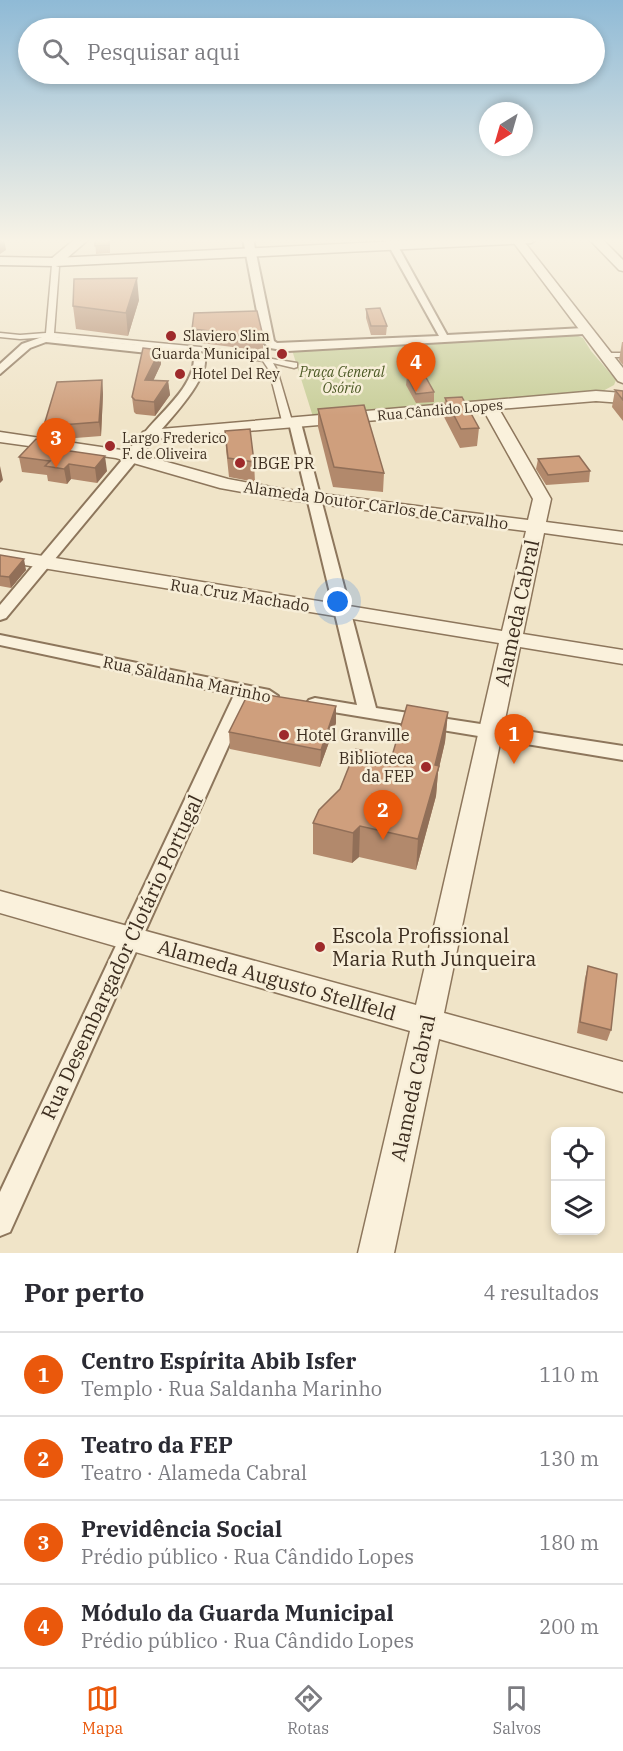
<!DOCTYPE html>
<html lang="pt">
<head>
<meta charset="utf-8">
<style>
  :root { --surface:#fff; --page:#f2f2f3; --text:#2b2b33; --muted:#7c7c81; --line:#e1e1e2; --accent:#ea580c }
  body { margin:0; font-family:"IBM Plex Serif",serif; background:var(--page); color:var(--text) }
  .controls { position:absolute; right:18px; bottom:18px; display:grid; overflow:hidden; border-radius:12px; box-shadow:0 3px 9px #0003 }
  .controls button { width:54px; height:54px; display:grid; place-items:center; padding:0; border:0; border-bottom:2px solid var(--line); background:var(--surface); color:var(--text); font:30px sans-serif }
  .compass { position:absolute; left:479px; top:102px; width:54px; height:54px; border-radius:50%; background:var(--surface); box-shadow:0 3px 9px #0003; rotate:217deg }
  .you { position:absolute; left:338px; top:602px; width:21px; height:21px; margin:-15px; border:4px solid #fff; border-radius:50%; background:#1a73e8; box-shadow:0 0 0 9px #1a73e833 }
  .badge { display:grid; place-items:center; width:39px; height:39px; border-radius:50%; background:var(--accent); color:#fff; font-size:20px; font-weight:700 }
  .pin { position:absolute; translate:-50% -50px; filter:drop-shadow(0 2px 3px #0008) }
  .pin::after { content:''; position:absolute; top:32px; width:21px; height:18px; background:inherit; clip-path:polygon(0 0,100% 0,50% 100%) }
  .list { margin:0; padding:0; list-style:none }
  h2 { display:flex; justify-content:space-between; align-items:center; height:78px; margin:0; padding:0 24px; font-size:26px }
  h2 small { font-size:20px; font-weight:400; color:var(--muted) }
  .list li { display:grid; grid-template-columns:39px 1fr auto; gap:18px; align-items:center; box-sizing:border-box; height:84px; padding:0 24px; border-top:2px solid var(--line) }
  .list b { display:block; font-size:22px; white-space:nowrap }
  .list p { margin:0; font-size:20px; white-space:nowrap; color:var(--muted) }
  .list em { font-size:20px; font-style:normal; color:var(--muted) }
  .icon { flex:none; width:33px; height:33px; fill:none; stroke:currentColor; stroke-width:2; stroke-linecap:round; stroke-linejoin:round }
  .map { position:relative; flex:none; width:623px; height:1253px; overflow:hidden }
  .search { position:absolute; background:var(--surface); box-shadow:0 3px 9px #0003; left:18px; right:18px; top:18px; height:66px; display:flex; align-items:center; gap:15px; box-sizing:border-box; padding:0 21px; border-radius:33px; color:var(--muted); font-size:22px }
  .sheet { height:414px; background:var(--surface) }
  nav { display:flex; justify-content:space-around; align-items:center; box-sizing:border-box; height:84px; border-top:2px solid var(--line); background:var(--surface); font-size:16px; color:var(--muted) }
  nav a { display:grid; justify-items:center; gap:3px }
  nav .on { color:var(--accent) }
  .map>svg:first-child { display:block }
  .green { fill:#c9cf9b }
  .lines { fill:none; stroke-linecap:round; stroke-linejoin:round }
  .pedestrian-casing { stroke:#8d765c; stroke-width:3 }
  .minor-casing { stroke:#8d765c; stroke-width:4 }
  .tertiary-casing { stroke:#8d765c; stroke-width:3 }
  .secondary-casing { stroke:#6f573f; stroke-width:3 }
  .pedestrian { fill:#faf1dc; fill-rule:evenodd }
  .minor { fill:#faf1dc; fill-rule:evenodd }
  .tertiary { fill:#faf1dc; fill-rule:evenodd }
  .secondary { fill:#faf1dc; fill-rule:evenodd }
  .wall { fill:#b2896c }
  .shaded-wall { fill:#916f58 }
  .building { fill:#cf9f7d; stroke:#916f58; stroke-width:1.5 }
  .poi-dot { fill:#9e2a2b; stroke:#f7eed8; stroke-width:2 }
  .labels { text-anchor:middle; stroke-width:5; stroke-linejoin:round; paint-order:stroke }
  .far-poi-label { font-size:14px; fill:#3d2e20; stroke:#f7eed8; text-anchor:start }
  .far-park-label { font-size:14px; font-style:italic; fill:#4d5a26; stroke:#f7eed8 }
  .far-street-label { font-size:14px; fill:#3d2e20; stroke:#f7eed8 }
  .poi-label { font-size:16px; fill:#3d2e20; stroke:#f7eed8; text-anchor:start }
  .street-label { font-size:16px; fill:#3d2e20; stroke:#f7eed8 }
  .near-street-label { font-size:20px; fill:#3d2e20; stroke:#f7eed8 }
  .near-poi-label { font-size:20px; fill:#3d2e20; stroke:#f7eed8; text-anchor:start }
</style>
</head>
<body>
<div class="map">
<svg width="623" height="1253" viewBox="0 0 623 1253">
  <rect width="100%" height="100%" fill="#f0e4c8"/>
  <!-- green -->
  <path class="green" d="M570,333l13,5 8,13 25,29 -2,5 -13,7 -287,28 -22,-70z"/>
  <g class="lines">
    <defs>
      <path id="pedestrian" d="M52,265l7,2 -5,66 146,14 97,16v4l-3,1 -21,-5 4,7 15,51 -5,3 -5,-3 -13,-51 -6,-9 -63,-10 -150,-14 -30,2 -20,-2v-4l20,2 26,-2z
        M609,353h14v4h-14z"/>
      <path id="minor" d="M243,239h10l21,102 3,2 162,-7 -54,-97h9l53,96 137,-7 5,3 -5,3 -296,17 -18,-3 -7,-6z
        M45,336l140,13 19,5c9,22 -36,67 -50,84l-5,1 -6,-4c16,-22 51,-47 51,-77l-148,-16 -16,6 -30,26v-10l22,-20z
        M295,419l6,4 75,285 247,38v14l-314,-52 -3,-4 3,-4 6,-2 42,7 -68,-282z
        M132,453l7,4 -2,3 -131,158 -6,2v-15l127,-151z
        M0,635l269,55 9,6 -9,6 -19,-4 -240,534 -10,4v-44l234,-497 -234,-50z"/>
      <path id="tertiary" d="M75,239h14l-30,26h-8v-6z
        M511,239h11l101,129v15l-5,-2z
        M589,239h13l21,21v11l-4,-1z
        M596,391l27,2v10l-27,-2 -97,8 52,90 -5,23 77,10v12l-79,-11 -21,101 100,16v14l-103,-17 -76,366 179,49v30l-184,-53 -45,214h-36l52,-222 -410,-118v-22l416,114 83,-362 -499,-82v-12l502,82 24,-100 -244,-32 -62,-11 -104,-30 -116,-16v-10l128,19 15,-19 6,-2zM484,411l49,88 -5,21 -246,-31 -54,-10 -86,-24 12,-16z"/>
      <path id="secondary" d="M440,239h98l-7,4 -476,23 -55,-1v-8l55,1z"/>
    </defs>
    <!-- pedestrian casing -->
    <use href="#pedestrian" class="pedestrian-casing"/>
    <!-- minor casing -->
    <use href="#minor" class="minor-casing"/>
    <!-- tertiary casing -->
    <use href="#tertiary" class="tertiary-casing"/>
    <!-- secondary casing -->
    <use href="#secondary" class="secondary-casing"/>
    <!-- pedestrian -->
    <use href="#pedestrian" class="pedestrian"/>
    <!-- minor -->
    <use href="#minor" class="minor"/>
    <!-- tertiary -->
    <use href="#tertiary" class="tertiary"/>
    <!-- secondary -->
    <use href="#secondary" class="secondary"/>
  </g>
  <!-- wall -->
  <path class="wall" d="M95,239h15v14l-14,1z
    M139,300l-11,36 -52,-7 -3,-23z
    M366,309l21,17 -1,9h-15l-5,-17z
    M192,329l71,7v13l-7,1 -63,-8z
    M622,342h1v23l-4,-5z
    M160,350l1,14 -8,17h15l2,14 -15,21 -19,-2 -2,-2 -2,-15z
    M407,376l27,16v10l-18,1 -10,-18z
    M102,380l1,14 -2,42 -38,3 -15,-2 -3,-15z
    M615,390l8,1v30l-11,-14z
    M445,398l34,30 -2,18 -17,2 -16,-31z
    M318,409l66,64 -1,19 -50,-5 -15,-60z
    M225,431l29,31 1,20 -26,-5 -3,-28z
    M70,452l37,19 -10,12 -26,-4 -4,5 -19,-3 -1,-6 -25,-3 -3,-15z
    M538,459l52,12 -1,11 -43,3 -10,-16z
    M0,555l26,15 -15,18 -11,-2z
    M336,706v17l-16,44 -90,-18 -1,-17z
    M448,712l-3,30 -7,30 -2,24 -20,74 -57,-13 -7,6 -39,-9v-31l79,-67z
    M588,966l23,64 -4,11 -30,-8 8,-55z"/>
  <!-- shaded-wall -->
  <path class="shaded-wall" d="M0,239h4l2,11 -6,4z
    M137,278l2,22 -11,36 -2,-23z
    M160,350l1,14 -14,30 -2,-14z
    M102,380l1,14 -2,42 -2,-14z
    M168,381l2,14 -15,21 -1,-14z
    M69,444l2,14 -8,-8z
    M105,456l2,15 -10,12 -2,-15z
    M69,464l2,15 -4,5 -3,-15z
    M0,466l3,14 -3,3z
    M24,559l2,11 -15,18 -2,-11z
    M336,706v17l-16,44 1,-17z
    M448,712l-3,30 -7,30 -2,24 -20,74 2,-31z
    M360,826l-1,31 -7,6 1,-30z"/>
  <!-- building -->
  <path class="building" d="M95,239h14v6l-14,1z
    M137,278l-11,35 -53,-7 1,-27z
    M380,308l7,18h-16l-5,-17z
    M257,311l6,25h-8l-63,-7 2,-16z
    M143,348l17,2 -15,30 23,1 -14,21 -19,-2 -3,-3z
    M424,374l10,18 -18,2 -9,-18z
    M102,380l-3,42 -38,3 -16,-3 12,-40z
    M615,390l8,1v9z
    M462,397l17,31 -18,1 -16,-31z
    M364,405l20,68 -50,-6 -16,-58z
    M250,429l4,33 -26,-4 -3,-27z
    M36,439l33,5 -6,6 42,6 -10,12 -26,-4 -5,5 -19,-3 5,-5 -31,-4z
    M579,456l11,15 -42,4 -10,-16z
    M0,555l24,4 -15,18 -9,-1z
    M249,692l87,14 -15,44 -92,-18z
    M407,705l41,7 -13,53 4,1 -21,73 -58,-13 -7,7 -40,-10 6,-13 21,-21 16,-40 36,7z
    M588,966l29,8 -6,56 -31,-8z"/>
  <!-- sky -->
  <linearGradient id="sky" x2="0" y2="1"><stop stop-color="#8fbad6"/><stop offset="0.58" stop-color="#f8f3e6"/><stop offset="1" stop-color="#f8f3e6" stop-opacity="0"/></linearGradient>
  <rect width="623" height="415" fill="url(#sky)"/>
  <!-- markers -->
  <g class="poi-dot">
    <circle cx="171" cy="336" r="6"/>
    <circle cx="282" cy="354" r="6"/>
    <circle cx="180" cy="374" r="6"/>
    <circle cx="110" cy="446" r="6"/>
    <circle cx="240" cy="463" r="6"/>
    <circle cx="284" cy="735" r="6"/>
    <circle cx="426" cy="767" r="6"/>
    <circle cx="320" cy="947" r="6"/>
  </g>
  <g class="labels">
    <!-- far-poi labels -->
    <g class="far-poi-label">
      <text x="183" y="341">Slaviero Slim</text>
      <text x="270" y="359" text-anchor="end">Guarda Municipal</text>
      <text x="192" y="379">Hotel Del Rey</text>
      <text x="122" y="443">Largo Frederico<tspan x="122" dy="16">F. de Oliveira</tspan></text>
    </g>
    <!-- far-park labels -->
    <g class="far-park-label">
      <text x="342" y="377">Praça General<tspan x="342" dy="16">Osório</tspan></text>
    </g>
    <!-- far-street labels -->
    <g class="far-street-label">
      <text transform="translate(440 410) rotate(-5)" y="5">Rua Cândido Lopes</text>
    </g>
    <!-- poi labels -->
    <g class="poi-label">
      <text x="252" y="469">IBGE PR</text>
      <text x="296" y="741">Hotel Granville</text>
      <text x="414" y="764" text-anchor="end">Biblioteca<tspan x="414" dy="18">da FEP</tspan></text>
    </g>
    <!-- street labels -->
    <g class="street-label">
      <text transform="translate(376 505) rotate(8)" y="6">Alameda Doutor Carlos de Carvalho</text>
      <text transform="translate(240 595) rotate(9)" y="6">Rua Cruz Machado</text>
      <text transform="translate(187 679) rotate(12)" y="6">Rua Saldanha Marinho</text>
    </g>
    <!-- near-street labels -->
    <g class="near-street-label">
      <text transform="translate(517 613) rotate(-78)" y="7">Alameda Cabral</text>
      <text transform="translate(122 957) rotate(-65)" y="7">Rua Desembargador Clotário Portugal</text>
      <text transform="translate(277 980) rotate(16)" y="7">Alameda Augusto Stellfeld</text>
      <text transform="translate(413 1088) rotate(-78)" y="7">Alameda Cabral</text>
    </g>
    <!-- near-poi labels -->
    <g class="near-poi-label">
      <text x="332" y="943">Escola Profissional<tspan x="332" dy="23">Maria Ruth Junqueira</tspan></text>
    </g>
  </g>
</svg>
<div class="controls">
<button><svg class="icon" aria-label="locate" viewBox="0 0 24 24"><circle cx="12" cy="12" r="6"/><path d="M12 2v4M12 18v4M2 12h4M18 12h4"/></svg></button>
<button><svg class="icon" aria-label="layers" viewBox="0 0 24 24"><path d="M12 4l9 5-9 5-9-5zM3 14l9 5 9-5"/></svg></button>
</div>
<svg class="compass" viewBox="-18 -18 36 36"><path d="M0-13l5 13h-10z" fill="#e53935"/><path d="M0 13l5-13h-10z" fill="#7c7c81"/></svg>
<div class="you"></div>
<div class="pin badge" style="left:514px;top:764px">1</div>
<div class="pin badge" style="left:383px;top:840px">2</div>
<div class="pin badge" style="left:56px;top:468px">3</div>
<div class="pin badge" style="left:416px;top:392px">4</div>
<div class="search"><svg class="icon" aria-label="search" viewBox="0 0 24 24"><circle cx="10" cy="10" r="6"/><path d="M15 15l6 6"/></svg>Pesquisar aqui</div>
</div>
<section class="sheet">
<h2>Por perto<small>4 resultados</small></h2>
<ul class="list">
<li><span class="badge">1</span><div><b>Centro Espírita Abib Isfer</b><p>Templo · Rua Saldanha Marinho</p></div><em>110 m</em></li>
<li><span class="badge">2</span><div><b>Teatro da FEP</b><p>Teatro · Alameda Cabral</p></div><em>130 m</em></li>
<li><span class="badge">3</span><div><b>Previdência Social</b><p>Prédio público · Rua Cândido Lopes</p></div><em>180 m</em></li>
<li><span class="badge">4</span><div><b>Módulo da Guarda Municipal</b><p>Prédio público · Rua Cândido Lopes</p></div><em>200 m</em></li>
</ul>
</section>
<nav>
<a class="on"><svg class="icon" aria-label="map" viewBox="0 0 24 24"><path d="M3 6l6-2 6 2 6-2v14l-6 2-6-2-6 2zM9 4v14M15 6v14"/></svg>Mapa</a>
<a><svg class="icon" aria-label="directions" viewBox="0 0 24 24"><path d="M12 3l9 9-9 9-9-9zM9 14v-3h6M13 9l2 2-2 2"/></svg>Rotas</a>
<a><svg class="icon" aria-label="saved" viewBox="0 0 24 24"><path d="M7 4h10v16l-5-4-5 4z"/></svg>Salvos</a>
</nav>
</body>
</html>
